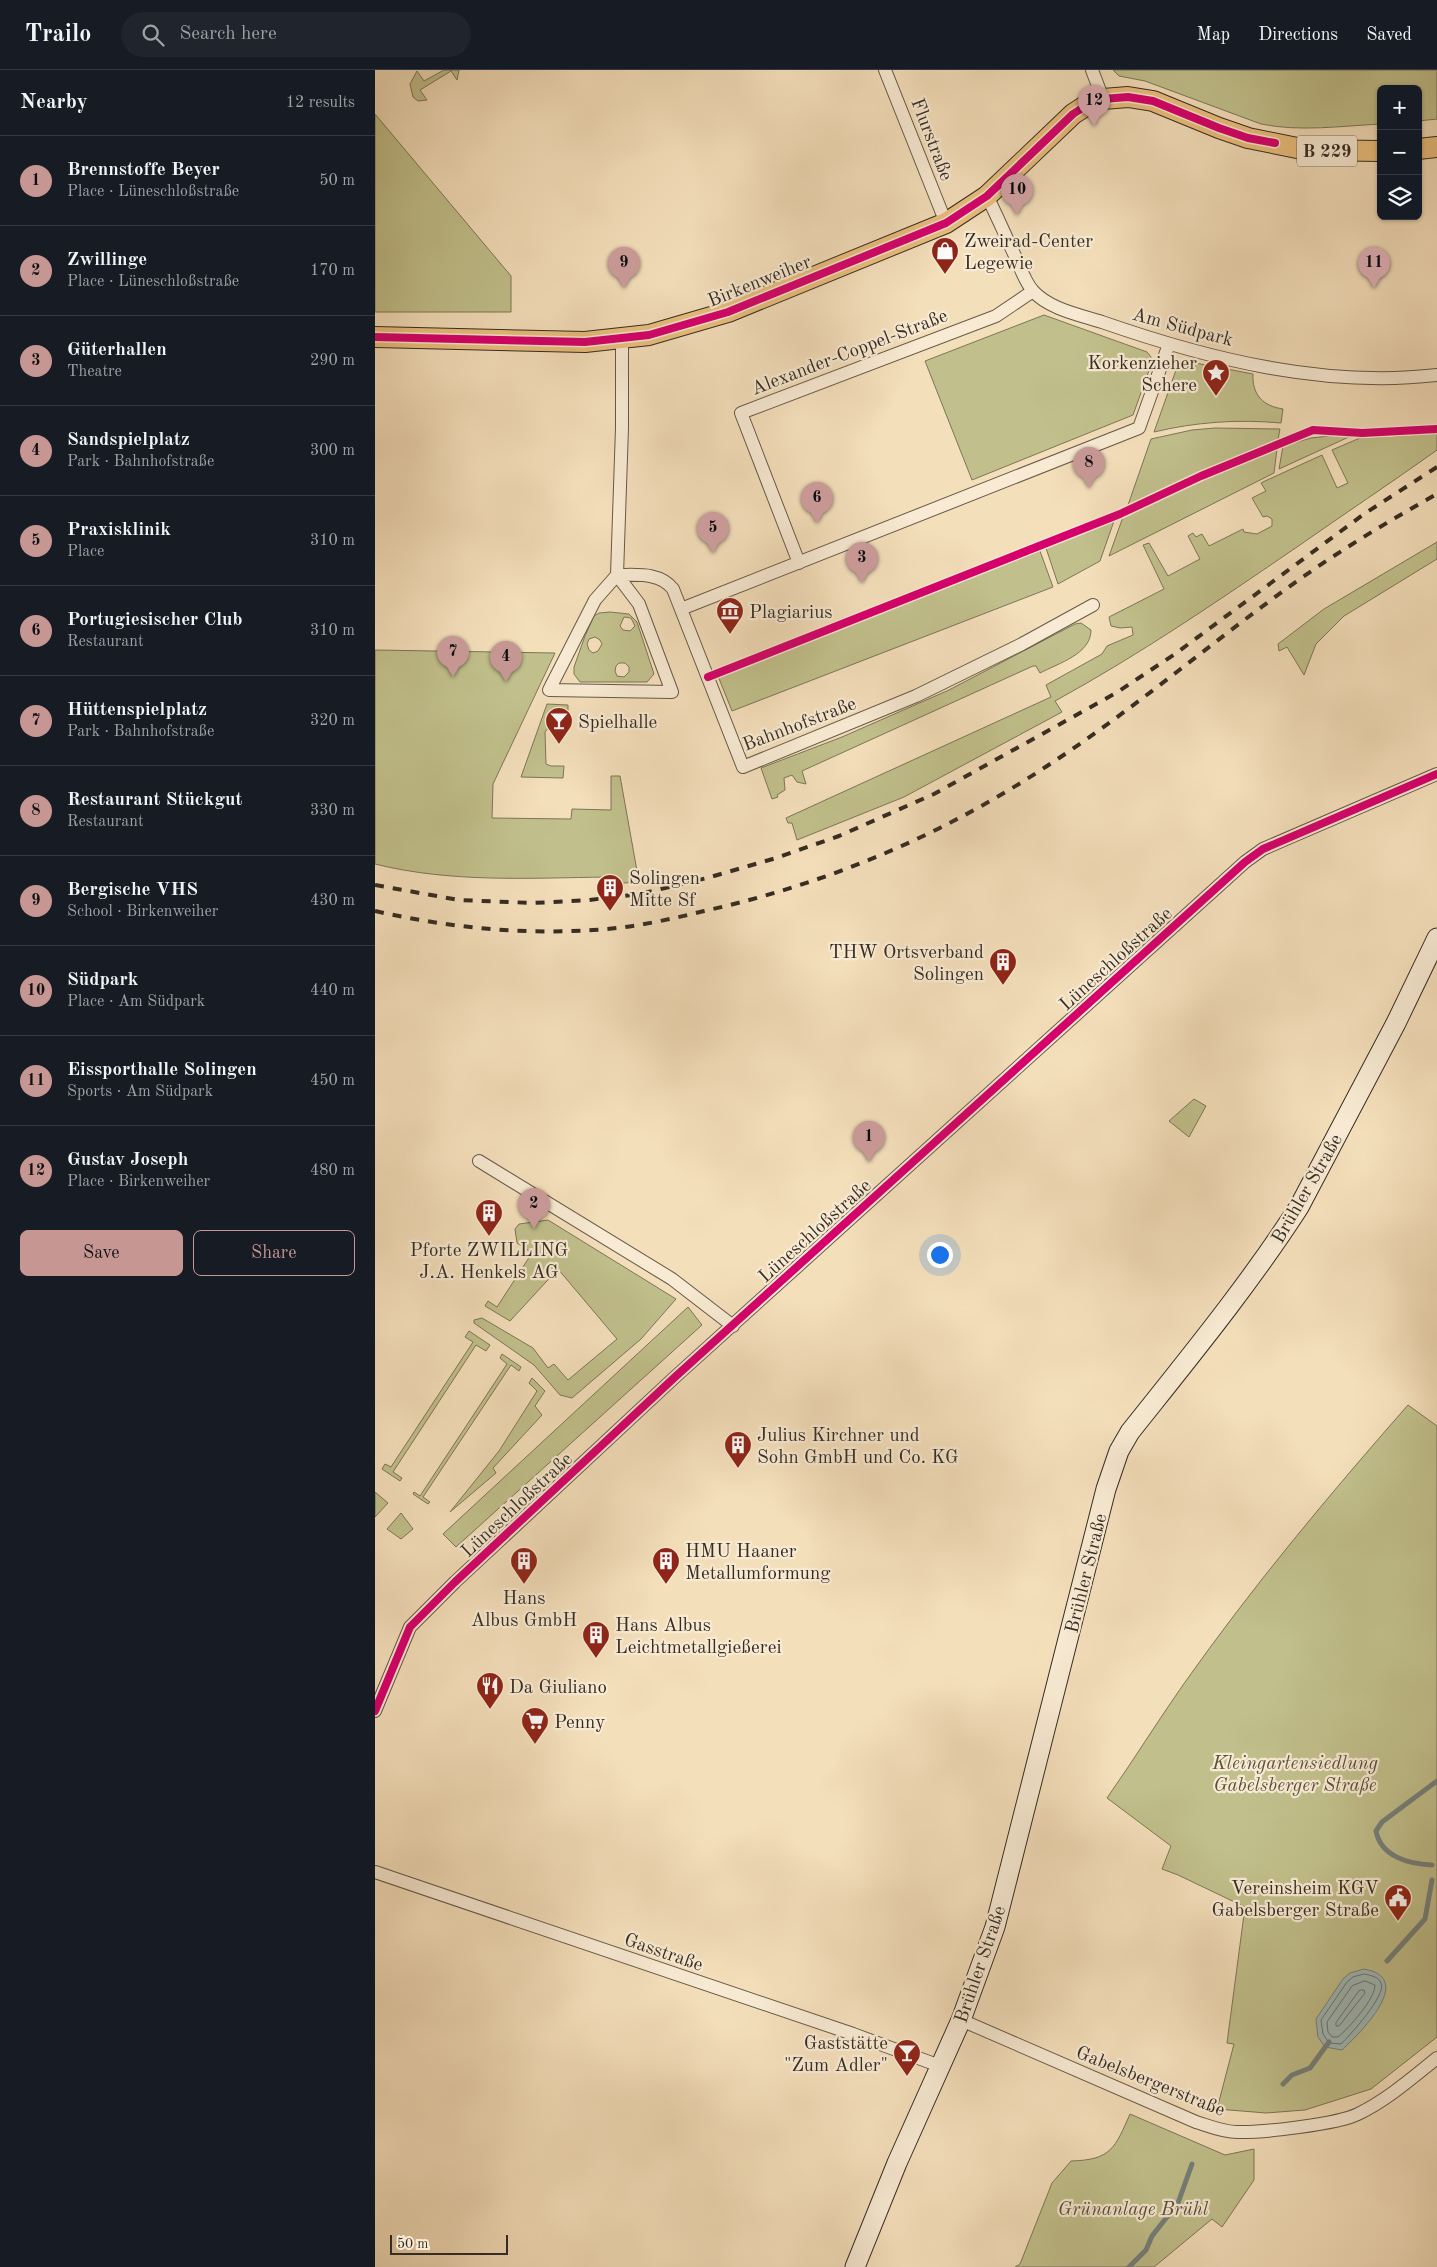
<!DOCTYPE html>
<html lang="en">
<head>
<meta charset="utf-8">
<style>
  :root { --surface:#171b24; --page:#20242c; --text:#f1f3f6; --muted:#9ea1a6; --line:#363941; --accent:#c59692 }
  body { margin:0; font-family:"Old Standard TT",serif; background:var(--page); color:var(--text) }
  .controls { position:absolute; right:15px; top:15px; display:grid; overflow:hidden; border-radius:8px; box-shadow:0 1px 4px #0004 }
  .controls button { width:45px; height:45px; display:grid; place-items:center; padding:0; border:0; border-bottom:1px solid var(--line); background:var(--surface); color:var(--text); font:25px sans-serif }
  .scale { position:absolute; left:15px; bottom:12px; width:118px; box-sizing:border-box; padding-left:5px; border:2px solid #362c23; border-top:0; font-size:14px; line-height:18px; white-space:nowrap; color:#362c23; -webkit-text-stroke:4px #f8ead3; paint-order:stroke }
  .you { position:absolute; left:564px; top:1184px; width:18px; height:18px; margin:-12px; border:4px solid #fff; border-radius:50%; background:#1a73e8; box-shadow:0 0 0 8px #1a73e833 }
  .badge { display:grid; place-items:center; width:32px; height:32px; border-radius:50%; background:var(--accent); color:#111; font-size:16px; font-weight:700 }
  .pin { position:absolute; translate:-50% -41px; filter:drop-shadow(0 1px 2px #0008) }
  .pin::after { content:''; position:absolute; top:26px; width:18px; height:15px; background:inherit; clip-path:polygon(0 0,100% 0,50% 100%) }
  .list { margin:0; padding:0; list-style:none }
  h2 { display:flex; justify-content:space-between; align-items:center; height:65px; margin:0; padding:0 20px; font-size:21px }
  h2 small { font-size:16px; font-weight:400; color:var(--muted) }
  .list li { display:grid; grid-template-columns:32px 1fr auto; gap:15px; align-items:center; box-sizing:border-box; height:90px; padding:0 20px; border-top:1px solid var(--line) }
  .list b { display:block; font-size:19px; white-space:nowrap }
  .list p { margin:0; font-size:16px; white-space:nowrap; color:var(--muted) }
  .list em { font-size:16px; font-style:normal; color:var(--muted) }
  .actions { display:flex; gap:10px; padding:15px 20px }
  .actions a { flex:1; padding:11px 0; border:1px solid var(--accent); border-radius:8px; text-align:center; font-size:18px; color:var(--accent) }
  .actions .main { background:var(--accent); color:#111 }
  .icon { flex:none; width:28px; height:28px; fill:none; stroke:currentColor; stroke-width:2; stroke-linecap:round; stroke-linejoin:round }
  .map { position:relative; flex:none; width:1062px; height:2197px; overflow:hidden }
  header { display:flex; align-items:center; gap:30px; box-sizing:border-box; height:70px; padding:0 25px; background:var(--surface); border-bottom:1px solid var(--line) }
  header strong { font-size:24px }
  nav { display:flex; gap:28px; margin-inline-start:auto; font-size:18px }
  .search { width:350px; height:45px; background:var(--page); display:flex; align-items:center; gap:12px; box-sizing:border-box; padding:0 18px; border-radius:28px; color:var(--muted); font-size:19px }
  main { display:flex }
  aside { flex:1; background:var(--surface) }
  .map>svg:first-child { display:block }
  .green { fill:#c1c08c; stroke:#7c7658; fill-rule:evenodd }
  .water { fill:#9fbab9; stroke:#75817d }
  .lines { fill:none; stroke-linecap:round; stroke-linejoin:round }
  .shore { stroke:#6a736e; stroke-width:1 }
  .stream { stroke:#75817d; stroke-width:5 }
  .minor-casing { stroke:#665949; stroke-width:14 }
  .secondary-casing { stroke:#362c23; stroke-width:21 }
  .primary-casing { stroke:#362c23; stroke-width:22 }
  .minor { stroke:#f8ead3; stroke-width:12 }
  .secondary { stroke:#f8ead3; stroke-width:19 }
  .primary { stroke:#eac07e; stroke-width:20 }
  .rail { stroke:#362c23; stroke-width:4; stroke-dasharray:9 9; stroke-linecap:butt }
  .cycleway-casing { stroke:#f8ead3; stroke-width:11 }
  .cycleway { stroke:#d6006c; stroke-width:8 }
  .labels { text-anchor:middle; stroke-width:4.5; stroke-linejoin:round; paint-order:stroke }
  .shield { fill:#f8ead3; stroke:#706558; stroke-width:1 }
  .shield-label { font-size:18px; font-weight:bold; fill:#362c23 }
  .street-label { font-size:19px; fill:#362c23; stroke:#f8ead3 }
  .poi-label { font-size:19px; fill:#362c23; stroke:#f8ead3; text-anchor:start }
  .park-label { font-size:19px; font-style:italic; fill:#59513d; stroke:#f8ead3 }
</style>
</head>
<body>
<header>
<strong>Trailo</strong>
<div class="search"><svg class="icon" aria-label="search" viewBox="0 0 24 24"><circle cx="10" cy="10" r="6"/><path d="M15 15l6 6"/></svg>Search here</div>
<nav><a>Map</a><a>Directions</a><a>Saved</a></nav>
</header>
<main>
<aside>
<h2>Nearby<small>12 results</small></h2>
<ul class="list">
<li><span class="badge">1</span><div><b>Brennstoffe Beyer</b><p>Place · Lüneschloßstraße</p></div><em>50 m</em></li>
<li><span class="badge">2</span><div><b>Zwillinge</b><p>Place · Lüneschloßstraße</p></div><em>170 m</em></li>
<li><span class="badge">3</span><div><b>Güterhallen</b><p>Theatre</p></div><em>290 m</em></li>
<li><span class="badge">4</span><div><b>Sandspielplatz</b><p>Park · Bahnhofstraße</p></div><em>300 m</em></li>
<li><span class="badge">5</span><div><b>Praxisklinik</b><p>Place</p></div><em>310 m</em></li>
<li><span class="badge">6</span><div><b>Portugiesischer Club</b><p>Restaurant</p></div><em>310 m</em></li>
<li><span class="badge">7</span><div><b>Hüttenspielplatz</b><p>Park · Bahnhofstraße</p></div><em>320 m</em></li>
<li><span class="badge">8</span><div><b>Restaurant Stückgut</b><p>Restaurant</p></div><em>330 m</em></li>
<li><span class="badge">9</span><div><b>Bergische VHS</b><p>School · Birkenweiher</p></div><em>430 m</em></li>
<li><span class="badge">10</span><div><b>Südpark</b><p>Place · Am Südpark</p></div><em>440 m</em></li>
<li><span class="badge">11</span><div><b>Eissporthalle Solingen</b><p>Sports · Am Südpark</p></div><em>450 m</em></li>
<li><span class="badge">12</span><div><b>Gustav Joseph</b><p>Place · Birkenweiher</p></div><em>480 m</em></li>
</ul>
<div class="actions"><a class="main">Save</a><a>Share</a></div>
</aside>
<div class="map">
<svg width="1062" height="2197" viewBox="0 0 1062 2197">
  <rect width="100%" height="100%" fill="#f4dfbb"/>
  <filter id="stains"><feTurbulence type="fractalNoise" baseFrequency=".004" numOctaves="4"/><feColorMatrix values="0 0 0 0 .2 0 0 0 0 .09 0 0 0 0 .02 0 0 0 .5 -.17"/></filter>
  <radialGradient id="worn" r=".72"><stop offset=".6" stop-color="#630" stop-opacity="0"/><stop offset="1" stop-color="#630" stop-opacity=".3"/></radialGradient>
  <!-- green -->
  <path class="green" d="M69,0h15l-2,10 -6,-9 -31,19 7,10 -9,1 -5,-4 -3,-13 7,-13 7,10z
    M738,0h324v49l-19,2v-32h-37v35c-40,2 -81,8 -120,0l-116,-43 -26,-5z
    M0,44l136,162v36h-136z
    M669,245l103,37 4,5v8l-18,50 -161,65 -47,-119z
    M810,291l68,13c-1,21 10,32 30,35l-2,14c-43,-4 -85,-1 -127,9l22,-62z
    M840,358l65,1 -2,11 -87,37 -64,31 24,-69 41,-9z
    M1062,364v16c-46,33 -93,64 -140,97 -79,54 -158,108 -242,154l7,11 -158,85 -107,43 -5,-17h-4l-2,-5 265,-121 -5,-12 56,-31 5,-8 26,-11 -1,-8 -12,1 -9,-2 -2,-9 55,-28 -21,-44 6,-2 19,33 32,-17 -12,-23 5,-3 3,4 6,-3 7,12 34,-17 1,3 13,2 15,-8v-7l-5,-3 -4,1 -11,-19 14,-7 -5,-8 4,-2 57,-26 15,33 11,-5 -16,-33 28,-12z
    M964,365l12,1 -72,33 4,-23 28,-8z
    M902,379l-3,24 -165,83 14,-39 79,-38z
    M739,451l-14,40 -42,23 -12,-36z
    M1062,472v17l-93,57 -28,28 -12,31 -17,-28 -8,4 -1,-7 46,-35z
    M665,481l13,36 -321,124 -14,-35z
    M235,542l19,2 8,8 17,52 -7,8h-67l-6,-8v-7l11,-31 9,-20 5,-3zM249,547l7,1 4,8 -5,5 -7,-1 -3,-4zM220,567l5,3 2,4 -4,7 -5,2 -4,-3 -2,-6 2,-5zM244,593h6l4,4v5l-5,5 -7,-1 -2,-5 1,-5z
    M706,553l10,7c0,24 -32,33 -51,43l-4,-7h-3l-231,105 4,13 -9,-2 -5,-7 -8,3 1,12 -8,5 1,2 -6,2 -11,-31 81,-31 107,-47 126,-66z
    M0,580l180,3 -62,131 -1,34 79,1 1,-10 39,1v-34h9l19,106 -31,2v-7c-78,1 -157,6 -233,-13z
    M172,634l21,1v19h-16l-7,8 1,32 5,2h13l-1,12 -42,-1z
    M819,1029l12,7 -17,31 -20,-16z
    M173,1150l128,79 -35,40 -69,59 -12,-3 -26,-30 -60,-42v-3l8,-2 51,30 15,20 6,-4 14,16 49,-41 -59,-70 -48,52 -25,-15 3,-5 9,6 35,-54 -15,-10 -2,-14 4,-5z
    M313,1237l14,18 -246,222 -13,-13z
    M94,1261l21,14 -4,6 -10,-6 -83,127 9,6 -2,3 -18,-12 3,-5 6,3 82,-125 -8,-5z
    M127,1284l19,13 -2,4 -8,-6 -88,132 7,5 -2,2 -15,-10 1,-2 6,4 87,-132 -7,-6z
    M157,1308l13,13 -10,15 7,9 -49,53 3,5 -46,39 49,-61 38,-60 -8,-8z
    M1033,1335l29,21v611l-66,52 -66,21 -39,3 -49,-4 17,-65 -7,-1 18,-136 -67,-32 -16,-6 9,-23 -64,-48c26,-37 50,-76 76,-113 69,-98 146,-190 225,-280z
    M0,1422l13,11 -13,14z
    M26,1443l12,16 -12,10 -14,-10z
    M755,2044l95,41 29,-6v31l-32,47 -10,-8 -58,48h-139l5,-3 32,-81 19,-22c40,-1 44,-13 59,-47z"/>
  <!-- water -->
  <path class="water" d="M989,1899c52,9 -3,63 -22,81l-17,-3 -7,-10 -2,-18 27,-40 7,-6z"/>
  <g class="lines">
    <!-- shore -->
    <path class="shore" d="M990,1904c6,2 13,2 16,9 6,12 -31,52 -40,61l-12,-1 -6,-9 -2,-14 26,-38 6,-5z
      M990,1911l10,4c0,14 -26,43 -37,52h-6l-4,-5 -1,-10 25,-36z
      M985,1920h4l1,3 -26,33h-3v-3z"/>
    <!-- stream -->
    <path class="stream" d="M1057,1795c-23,-1 -51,-8 -56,-34l6,-9 55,-41
      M1012,1891l38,-42 7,-39
      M908,2014l9,-9 18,-7 19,-26
      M754,2197l17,-17 6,-14 26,-33 14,-39"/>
    <defs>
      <path id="minor" d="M510,0l61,153
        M717,0l11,29
        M612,126c10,20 19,41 29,62 5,11 9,24 17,33 16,18 47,24 69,31 106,37 222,66 335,53
        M424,493l-58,-150 255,-97 37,-25
        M242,505c20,0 43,-3 56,14l70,178 173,-71 106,-52 71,-39
        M242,505l22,29 33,88 -123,-2 46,-90 22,-25 5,-147v-90
        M306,539l458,-181 30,-84
        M104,1091l193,118 61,47
        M0,1641l35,-84 45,-45 220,-205 570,-515 18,-13 174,-75
        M0,1802l478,162 87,32
        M586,1950l235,102c13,4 27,10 41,10 24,1 101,-8 121,-18 29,-14 54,-36 79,-56"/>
      <path id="secondary" d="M480,2197l42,-104 64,-143 34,-93 111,-438 13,-38 11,-19c58,-73 118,-146 169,-225l97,-184 41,-85"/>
      <path id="primary" d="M1043,79l19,-2
        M0,267l210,5 64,-7 79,-23 218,-89 41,-27 86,-82 17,-11 13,-4 25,-2 25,4 66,27 29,10 59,12 74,1"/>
    </defs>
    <!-- minor casing -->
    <use href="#minor" class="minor-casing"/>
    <!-- secondary casing -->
    <use href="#secondary" class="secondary-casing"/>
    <!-- primary casing -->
    <use href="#primary" class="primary-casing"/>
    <!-- minor -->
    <use href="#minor" class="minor"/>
    <!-- secondary -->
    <use href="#secondary" class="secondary"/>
    <!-- primary -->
    <use href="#primary" class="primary"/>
    <!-- rail -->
    <path class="rail" d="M0,815l84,15 74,3 56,-3 51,-6 67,-16 69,-20 63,-22 95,-42 182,-101 59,-39 189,-140 73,-47
      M0,841c71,16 145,24 218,19 38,-2 75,-10 111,-19 123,-27 239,-76 343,-145 83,-54 159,-119 239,-177 48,-35 99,-66 151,-95"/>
    <defs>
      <path id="cycleway" d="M0,267l210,5 64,-7 79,-23 218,-89 41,-27 86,-82 17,-11 13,-4 25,-2 25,4 66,27 29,10 27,5
        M333,607l412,-163 81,-38 112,-46 49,3 75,-4
        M0,1641l35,-84 45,-45 220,-205 570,-515 18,-13 174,-75"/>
    </defs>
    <!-- cycleway casing -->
    <use href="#cycleway" class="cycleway-casing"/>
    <!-- cycleway -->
    <use href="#cycleway" class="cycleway"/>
  </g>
  <!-- icons -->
  <defs>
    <symbol id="shop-pin" viewBox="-11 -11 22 30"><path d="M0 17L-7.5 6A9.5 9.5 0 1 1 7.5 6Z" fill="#8f2418" stroke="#f8ead3"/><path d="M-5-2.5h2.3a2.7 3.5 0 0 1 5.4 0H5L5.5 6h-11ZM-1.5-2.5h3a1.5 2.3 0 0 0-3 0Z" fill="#fff"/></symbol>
    <symbol id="sight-pin" viewBox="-11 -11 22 30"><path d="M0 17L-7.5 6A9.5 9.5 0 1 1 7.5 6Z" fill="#8f2418" stroke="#f8ead3"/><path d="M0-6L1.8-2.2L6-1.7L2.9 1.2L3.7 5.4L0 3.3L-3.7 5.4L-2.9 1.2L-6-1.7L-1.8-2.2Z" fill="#fff"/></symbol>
    <symbol id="museum-pin" viewBox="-11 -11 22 30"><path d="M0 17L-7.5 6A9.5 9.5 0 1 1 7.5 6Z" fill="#8f2418" stroke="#f8ead3"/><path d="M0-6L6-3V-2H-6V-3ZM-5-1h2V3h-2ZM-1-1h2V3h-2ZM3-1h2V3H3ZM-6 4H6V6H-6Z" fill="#fff"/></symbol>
    <symbol id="bar-pin" viewBox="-11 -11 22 30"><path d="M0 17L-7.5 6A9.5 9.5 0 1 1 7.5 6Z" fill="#8f2418" stroke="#f8ead3"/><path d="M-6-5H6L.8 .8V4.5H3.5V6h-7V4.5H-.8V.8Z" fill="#fff"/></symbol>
    <symbol id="building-pin" viewBox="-11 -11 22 30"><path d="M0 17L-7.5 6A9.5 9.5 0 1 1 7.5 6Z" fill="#8f2418" stroke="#f8ead3"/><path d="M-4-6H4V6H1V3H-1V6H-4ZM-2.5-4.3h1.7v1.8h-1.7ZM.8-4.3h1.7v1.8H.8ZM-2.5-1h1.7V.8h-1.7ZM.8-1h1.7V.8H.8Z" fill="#fff"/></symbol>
    <symbol id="restaurant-pin" viewBox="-11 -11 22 30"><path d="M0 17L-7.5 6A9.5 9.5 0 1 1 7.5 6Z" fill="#8f2418" stroke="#f8ead3"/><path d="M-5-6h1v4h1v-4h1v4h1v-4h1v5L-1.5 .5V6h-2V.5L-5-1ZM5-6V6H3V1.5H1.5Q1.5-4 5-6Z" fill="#fff"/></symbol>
    <symbol id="supermarket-pin" viewBox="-11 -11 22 30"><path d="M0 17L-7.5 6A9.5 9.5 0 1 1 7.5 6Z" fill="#8f2418" stroke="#f8ead3"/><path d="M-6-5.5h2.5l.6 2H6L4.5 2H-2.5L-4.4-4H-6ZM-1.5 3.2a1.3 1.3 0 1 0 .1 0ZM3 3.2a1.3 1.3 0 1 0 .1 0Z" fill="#fff"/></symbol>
    <symbol id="civic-pin" viewBox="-11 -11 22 30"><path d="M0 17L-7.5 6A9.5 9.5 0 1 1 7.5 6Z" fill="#8f2418" stroke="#f8ead3"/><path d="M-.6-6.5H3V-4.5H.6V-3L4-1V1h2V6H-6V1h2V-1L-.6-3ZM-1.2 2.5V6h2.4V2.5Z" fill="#fff"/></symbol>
  </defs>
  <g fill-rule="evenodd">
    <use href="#shop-pin" x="554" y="165" width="32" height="43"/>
    <use href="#sight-pin" x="825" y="287" width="32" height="43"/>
    <use href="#museum-pin" x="339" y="525" width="32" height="43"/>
    <use href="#bar-pin" x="168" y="635" width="32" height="43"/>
    <use href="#building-pin" x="219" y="802" width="32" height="43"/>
    <use href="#building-pin" x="612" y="876" width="32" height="43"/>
    <use href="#building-pin" x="98" y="1127" width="32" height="43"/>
    <use href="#building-pin" x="347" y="1359" width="32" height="43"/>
    <use href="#building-pin" x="133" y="1475" width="32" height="43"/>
    <use href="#building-pin" x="275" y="1475" width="32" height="43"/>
    <use href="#building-pin" x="205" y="1549" width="32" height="43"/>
    <use href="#restaurant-pin" x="99" y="1600" width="32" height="43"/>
    <use href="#supermarket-pin" x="144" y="1635" width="32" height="43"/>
    <use href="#civic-pin" x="1007" y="1812" width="32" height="43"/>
    <use href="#bar-pin" x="516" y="1967" width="32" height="43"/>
  </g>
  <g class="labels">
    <!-- shield labels -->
    <rect class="shield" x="922" y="65.5" width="60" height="31" rx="4"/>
    <g class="shield-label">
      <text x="952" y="87">B 229</text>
    </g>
    <!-- street labels -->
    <g class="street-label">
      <text transform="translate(558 69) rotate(69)" y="7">Flurstraße</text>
      <text transform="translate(384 210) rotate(-22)" y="7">Birkenweiher</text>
      <text transform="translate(808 256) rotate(15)" y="7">Am Südpark</text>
      <text transform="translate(474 281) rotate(-21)" y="7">Alexander-Coppel-Straße</text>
      <text transform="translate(424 653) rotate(-21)" y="7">Bahnhofstraße</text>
      <text transform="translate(740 888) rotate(-42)" y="7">Lüneschloßstraße</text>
      <text transform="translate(931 1118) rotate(-60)" y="7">Brühler Straße</text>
      <text transform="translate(439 1160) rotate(-42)" y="7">Lüneschloßstraße</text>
      <text transform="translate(141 1434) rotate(-43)" y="7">Lüneschloßstraße</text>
      <text transform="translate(710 1503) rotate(-76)" y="7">Brühler Straße</text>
      <text transform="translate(289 1881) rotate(19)" y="7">Gasstraße</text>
      <text transform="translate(604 1894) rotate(-71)" y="7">Brühler Straße</text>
      <text transform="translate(776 2010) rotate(22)" y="7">Gabelsbergerstraße</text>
    </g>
    <!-- poi labels -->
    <g class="poi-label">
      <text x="589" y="177">Zweirad-Center<tspan x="589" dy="22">Legewie</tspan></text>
      <text x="822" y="299" text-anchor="end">Korkenzieher<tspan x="822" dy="22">Schere</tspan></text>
      <text x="374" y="548">Plagiarius</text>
      <text x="203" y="658">Spielhalle</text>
      <text x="254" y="814">Solingen<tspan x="254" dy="22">Mitte Sf</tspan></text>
      <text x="609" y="888" text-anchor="end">THW Ortsverband<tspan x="609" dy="22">Solingen</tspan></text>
      <text x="114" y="1186" text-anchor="middle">Pforte ZWILLING<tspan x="114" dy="22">J.A. Henkels AG</tspan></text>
      <text x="382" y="1371">Julius Kirchner und<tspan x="382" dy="22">Sohn GmbH und Co. KG</tspan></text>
      <text x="310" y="1487">HMU Haaner<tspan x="310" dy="22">Metallumformung</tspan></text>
      <text x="149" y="1534" text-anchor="middle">Hans<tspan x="149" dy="22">Albus GmbH</tspan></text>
      <text x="240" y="1561">Hans Albus<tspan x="240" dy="22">Leichtmetallgießerei</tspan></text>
      <text x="134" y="1623">Da Giuliano</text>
      <text x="179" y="1658">Penny</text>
      <text x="1004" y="1824" text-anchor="end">Vereinsheim KGV<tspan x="1004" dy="22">Gabelsberger Straße</tspan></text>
      <text x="513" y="1979" text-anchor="end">Gaststätte<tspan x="513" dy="22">"Zum Adler"</tspan></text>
    </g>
    <!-- park labels -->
    <g class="park-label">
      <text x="920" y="1699">Kleingartensiedlung<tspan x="920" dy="22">Gabelsberger Straße</tspan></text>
      <text x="758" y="2145">Grünanlage Brühl</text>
    </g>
  </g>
  <rect width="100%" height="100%" filter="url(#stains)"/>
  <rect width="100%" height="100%" fill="url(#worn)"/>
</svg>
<div class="controls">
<button>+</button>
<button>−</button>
<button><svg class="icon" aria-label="layers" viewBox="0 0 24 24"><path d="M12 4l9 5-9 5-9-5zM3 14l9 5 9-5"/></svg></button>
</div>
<div class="scale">50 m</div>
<div class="you"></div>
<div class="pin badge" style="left:494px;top:1092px">1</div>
<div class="pin badge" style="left:159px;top:1159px">2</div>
<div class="pin badge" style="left:487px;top:513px">3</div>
<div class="pin badge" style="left:131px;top:612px">4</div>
<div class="pin badge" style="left:338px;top:483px">5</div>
<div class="pin badge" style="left:442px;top:453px">6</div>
<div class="pin badge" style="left:78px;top:607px">7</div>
<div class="pin badge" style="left:714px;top:418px">8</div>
<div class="pin badge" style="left:249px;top:218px">9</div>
<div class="pin badge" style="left:642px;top:145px">10</div>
<div class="pin badge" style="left:999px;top:218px">11</div>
<div class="pin badge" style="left:719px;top:56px">12</div>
</div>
</main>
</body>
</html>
